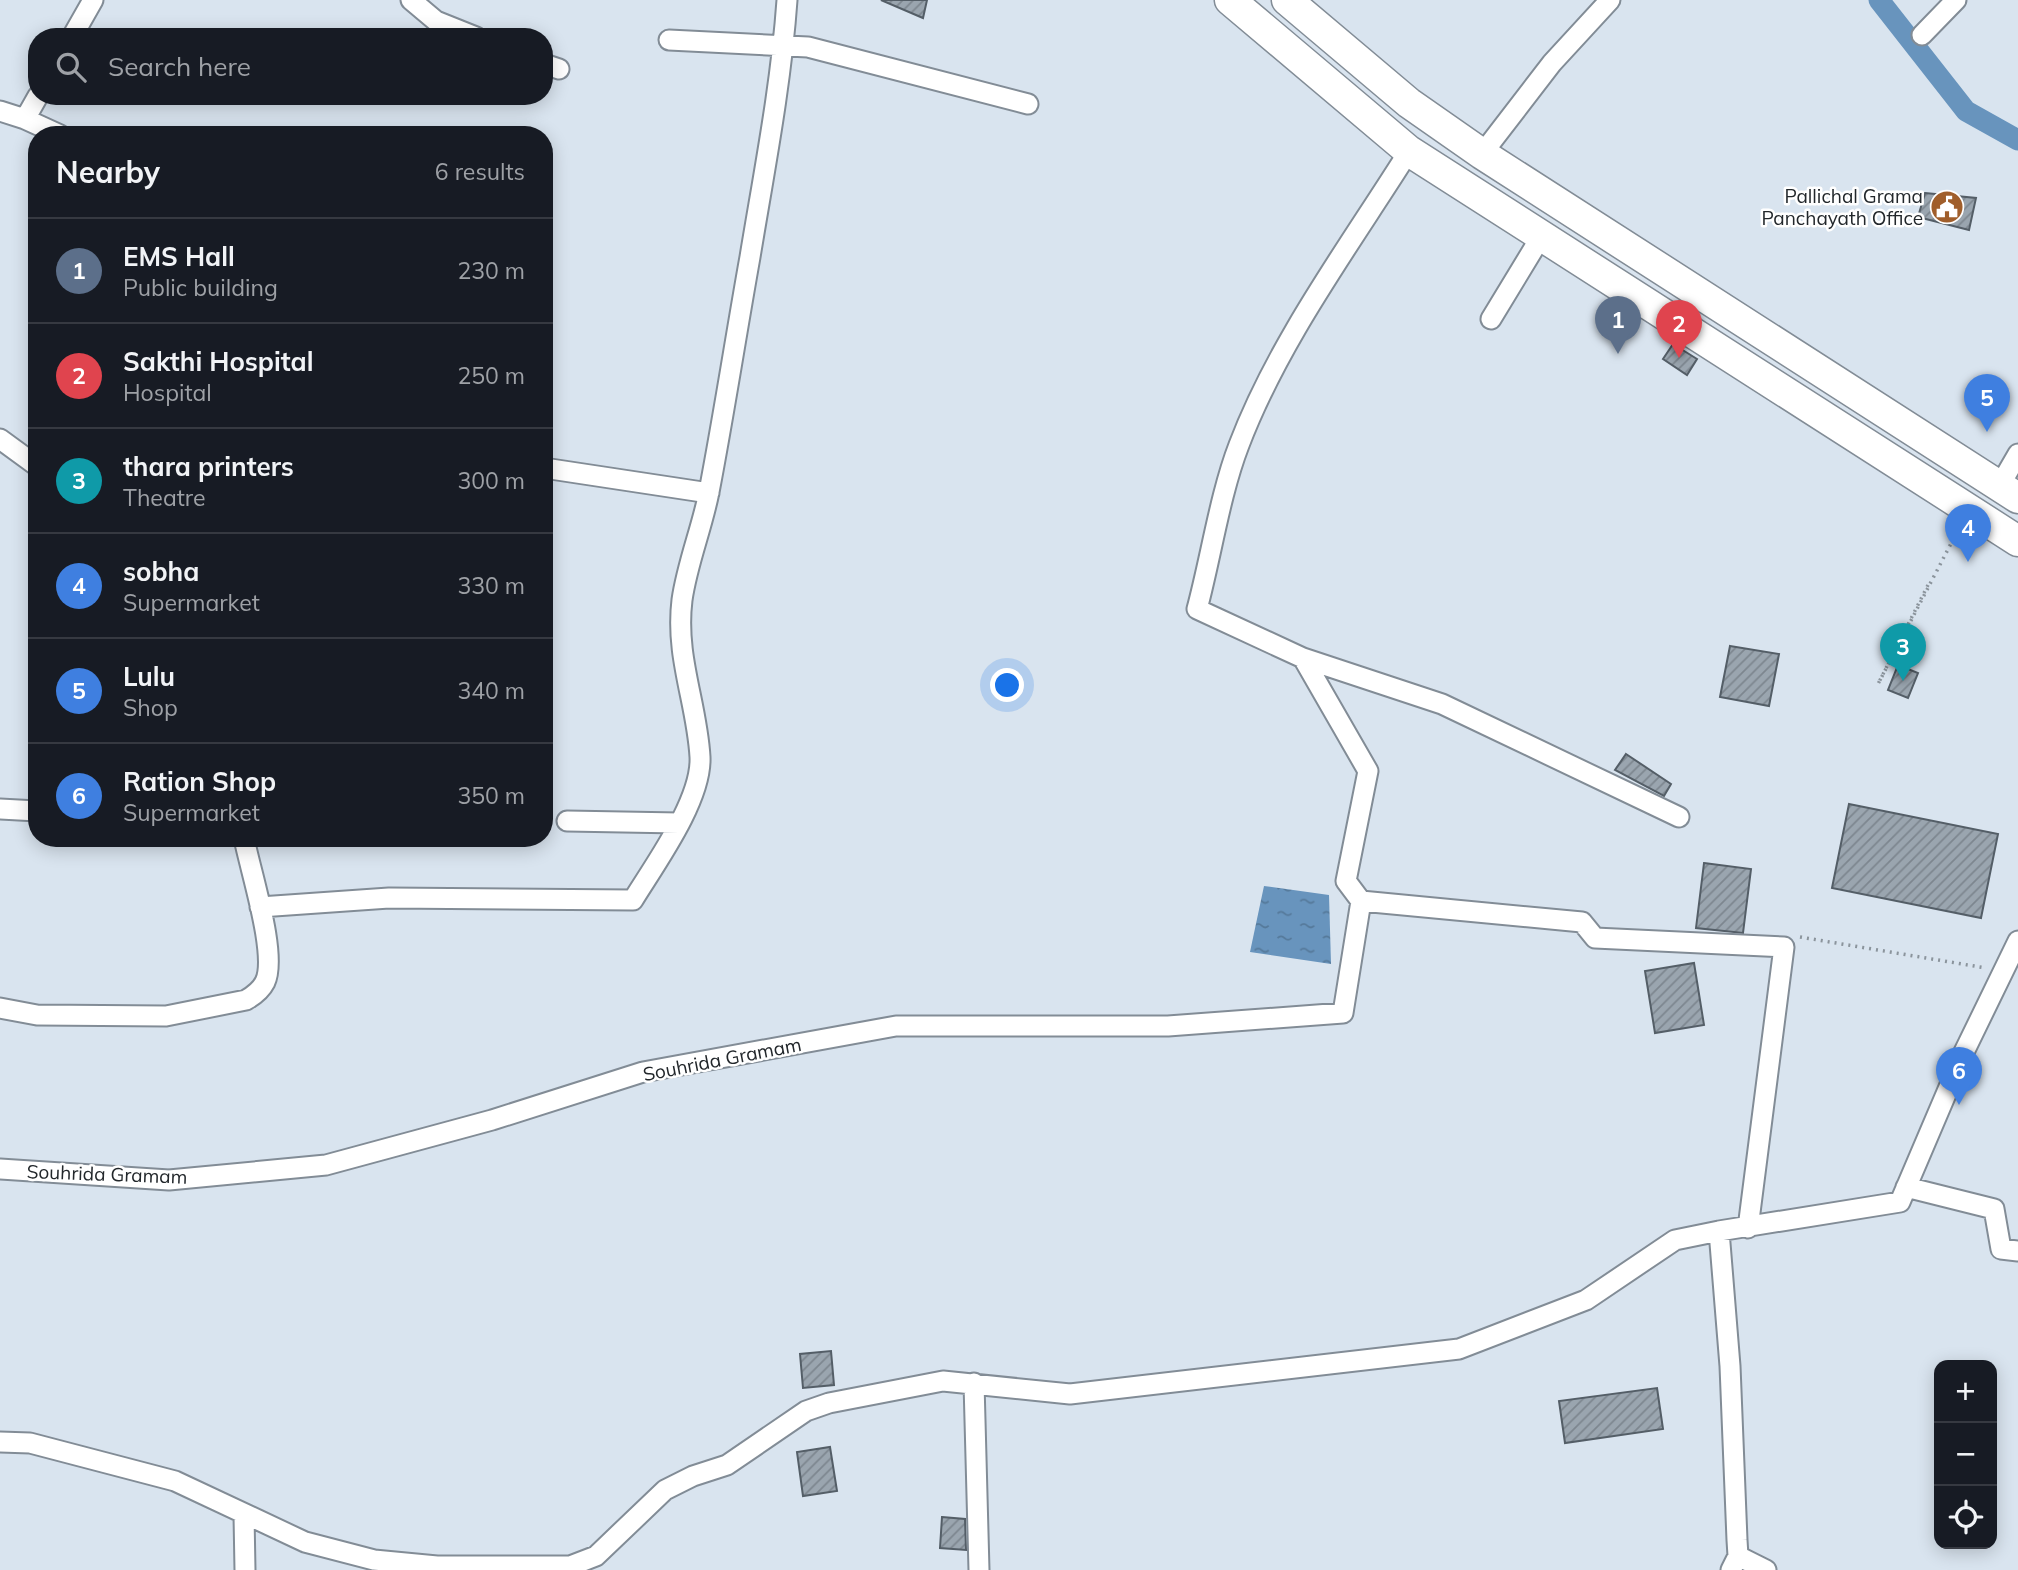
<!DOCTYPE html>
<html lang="en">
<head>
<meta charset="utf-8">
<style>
  :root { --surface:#171b24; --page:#20242c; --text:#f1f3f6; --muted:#9ea1a6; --line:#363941; --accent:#ea580c }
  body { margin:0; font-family:Mulish,sans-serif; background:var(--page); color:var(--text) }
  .controls { position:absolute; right:21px; bottom:21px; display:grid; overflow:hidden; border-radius:14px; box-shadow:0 4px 18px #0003 }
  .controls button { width:63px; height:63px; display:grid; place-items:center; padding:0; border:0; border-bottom:2px solid var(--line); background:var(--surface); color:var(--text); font:35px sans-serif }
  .you { position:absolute; left:1008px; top:686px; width:24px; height:24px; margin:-18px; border:5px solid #fff; border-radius:50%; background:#1a73e8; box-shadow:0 0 0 10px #1a73e833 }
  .badge { display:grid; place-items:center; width:46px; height:46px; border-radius:50%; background:var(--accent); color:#fff; font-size:23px; font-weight:700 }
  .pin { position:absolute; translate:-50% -58px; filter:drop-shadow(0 2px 4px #0008) }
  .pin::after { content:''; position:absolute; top:37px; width:24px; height:21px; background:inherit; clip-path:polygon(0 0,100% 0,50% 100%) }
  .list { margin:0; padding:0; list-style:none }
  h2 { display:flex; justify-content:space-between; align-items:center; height:91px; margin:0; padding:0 28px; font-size:30px }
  h2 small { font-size:23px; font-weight:400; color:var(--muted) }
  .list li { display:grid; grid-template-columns:46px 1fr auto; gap:21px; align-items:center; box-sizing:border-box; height:105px; padding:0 28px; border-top:2px solid var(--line) }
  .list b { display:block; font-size:26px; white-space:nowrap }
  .list p { margin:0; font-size:23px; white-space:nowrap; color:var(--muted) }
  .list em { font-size:23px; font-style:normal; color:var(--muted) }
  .icon { flex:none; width:38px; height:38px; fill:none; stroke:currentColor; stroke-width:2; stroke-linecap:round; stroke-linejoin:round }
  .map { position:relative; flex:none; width:2018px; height:1570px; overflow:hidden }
  .search { position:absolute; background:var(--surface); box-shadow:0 4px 18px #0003; left:28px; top:28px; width:525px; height:77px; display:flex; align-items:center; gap:18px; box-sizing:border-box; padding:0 24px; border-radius:28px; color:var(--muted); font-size:26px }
  .panel { position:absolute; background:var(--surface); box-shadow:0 4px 18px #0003; left:28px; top:126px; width:525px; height:721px; border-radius:28px }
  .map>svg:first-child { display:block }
  .water { fill:url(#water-ripples) }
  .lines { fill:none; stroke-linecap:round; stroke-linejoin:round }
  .canal { stroke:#6894bd; stroke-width:21 }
  .building { fill:url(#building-hatch); stroke:#545e67; stroke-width:2 }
  .street-casing { stroke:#828c96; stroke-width:23 }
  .primary-casing { stroke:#828c96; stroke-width:33 }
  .path { stroke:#8b949c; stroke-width:3.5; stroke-dasharray:2 5; stroke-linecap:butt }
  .street { stroke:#fff; stroke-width:19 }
  .primary { stroke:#fff; stroke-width:30 }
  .labels { text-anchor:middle; stroke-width:5; stroke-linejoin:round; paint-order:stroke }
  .poi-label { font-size:19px; fill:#22272b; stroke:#fff; text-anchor:end }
  .street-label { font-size:19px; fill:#22272b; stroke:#fff }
</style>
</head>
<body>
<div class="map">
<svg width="2018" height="1570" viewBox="0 0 2018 1570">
  <defs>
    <pattern id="water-ripples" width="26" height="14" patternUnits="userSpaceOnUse" patternTransform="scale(1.75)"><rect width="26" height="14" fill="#6894bd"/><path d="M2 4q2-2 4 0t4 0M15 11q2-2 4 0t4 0" fill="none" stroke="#55799a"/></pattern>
    <pattern id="building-hatch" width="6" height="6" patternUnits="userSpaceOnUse" patternTransform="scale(1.75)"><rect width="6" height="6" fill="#9aa5af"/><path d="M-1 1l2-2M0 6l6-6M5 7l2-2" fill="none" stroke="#7d868f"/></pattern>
  </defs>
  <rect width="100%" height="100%" fill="#d9e4ef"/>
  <!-- water -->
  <path class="water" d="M1264,886l65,9 2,69 -81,-12z"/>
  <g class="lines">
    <!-- canal -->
    <path class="canal" d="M1879,0l87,111 52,29"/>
  </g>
  <!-- building -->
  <path class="building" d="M881,0h46l-4,18z
    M1925,193l51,5 -7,32 -51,-13z
    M1673,344l24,15 -10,16 -24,-16z
    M1730,646l49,8 -10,52 -49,-9z
    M1898,665l20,8 -10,25 -20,-8z
    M1626,754l45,30 -7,12 -49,-26z
    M1849,804l149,30 -17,84 -149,-30z
    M1704,863l47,6 -8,64 -47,-5z
    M1694,963l10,62 -49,8 -10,-62z
    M831,1351l3,34 -31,3 -3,-34z
    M1657,1388l6,41 -98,14 -6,-42z
    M830,1447l7,44 -34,5 -6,-44z
    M942,1517l23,2 1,31 -26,-2z"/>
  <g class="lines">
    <defs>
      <path id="street" d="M411,0l25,21 40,16
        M1922,35l34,-35
        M72,37l21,-37
        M669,40l139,7 220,57
        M544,64l15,5
        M0,111l25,8 13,-23
        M25,119l35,16
        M1409,151c-59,94 -130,189 -170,294 -19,49 -28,112 -42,164l106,49 65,113 -22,110 15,20 221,21 13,16 189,9 -36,281
        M1482,154l70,-91 58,-63
        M1491,319l51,-84
        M0,439l37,27
        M544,468l165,25
        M2000,485l18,-31
        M1303,658l139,46 237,113
        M0,809l37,2
        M567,821l112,2
        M260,907l129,-9 244,2c22,-36 69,-100 67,-143 -3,-54 -25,-100 -18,-157 5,-36 20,-72 27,-108 15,-78 27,-157 41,-235 14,-85 31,-171 37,-257
        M0,1008l37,7 129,1 80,-16c7,-4 15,-10 19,-18 13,-27 -15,-112 -21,-144
        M0,1169l169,11 157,-15 166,-45 151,-48 253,-46h272l175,-13 18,-112
        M1906,1187l88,22 7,40 17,2
        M974,1383l5,187
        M0,1442l30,1 145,38 130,61 69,18 63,6h133l26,-10 69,-66 28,-14 34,-11 79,-54 23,-8 114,-22 127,13 389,-45 127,-49 89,-60 44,-9
        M244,1515l1,55
        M1738,1556l28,14
        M1731,1570l7,-14 -1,-16 -7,-174 -11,-135 181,-29 64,-150 54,-111"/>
      <path id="primary" d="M1230,0l179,151 609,390
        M1287,0l122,103 73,51 536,344"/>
    </defs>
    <!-- street casing -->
    <use href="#street" class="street-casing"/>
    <!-- primary casing -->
    <use href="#primary" class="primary-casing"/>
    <!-- path -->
    <path class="path" d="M1928,585l-50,99 79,-152
      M1800,937l186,31"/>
    <!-- street -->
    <use href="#street" class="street"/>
    <!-- primary -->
    <use href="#primary" class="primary"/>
  </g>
  <!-- icons -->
  <defs>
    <symbol id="civic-disc" viewBox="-11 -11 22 22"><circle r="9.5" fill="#a05e2b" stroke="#fff"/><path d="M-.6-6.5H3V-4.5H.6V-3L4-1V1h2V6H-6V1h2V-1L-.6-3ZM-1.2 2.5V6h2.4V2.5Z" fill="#fff"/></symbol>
  </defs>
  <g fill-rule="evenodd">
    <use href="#civic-disc" x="1928" y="188" width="38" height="38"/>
  </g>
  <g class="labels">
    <!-- poi labels -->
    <g class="poi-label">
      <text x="1923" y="203">Pallichal Grama<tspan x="1923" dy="22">Panchayath Office</tspan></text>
    </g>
    <!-- street labels -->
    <g class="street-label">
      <text transform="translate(722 1059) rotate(-11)" y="7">Souhrida Gramam</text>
      <text transform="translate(107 1174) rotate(2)" y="7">Souhrida Gramam</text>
    </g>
  </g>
</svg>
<div class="controls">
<button>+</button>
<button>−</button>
<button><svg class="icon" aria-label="locate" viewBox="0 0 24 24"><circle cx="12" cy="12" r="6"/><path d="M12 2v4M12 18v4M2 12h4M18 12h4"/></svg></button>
</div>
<div class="you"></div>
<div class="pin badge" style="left:1618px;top:354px;background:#5c6f8a">1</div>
<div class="pin badge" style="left:1679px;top:358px;background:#e0444e">2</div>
<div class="pin badge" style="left:1903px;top:681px;background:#0f9aa8">3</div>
<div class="pin badge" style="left:1968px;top:562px;background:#3f7fe0">4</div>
<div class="pin badge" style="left:1987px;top:432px;background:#3f7fe0">5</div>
<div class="pin badge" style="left:1959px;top:1105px;background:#3f7fe0">6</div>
<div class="search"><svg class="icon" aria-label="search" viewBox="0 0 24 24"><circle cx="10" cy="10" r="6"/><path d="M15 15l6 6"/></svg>Search here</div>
<section class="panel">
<h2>Nearby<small>6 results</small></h2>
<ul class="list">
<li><span class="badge" style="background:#5c6f8a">1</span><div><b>EMS Hall</b><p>Public building</p></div><em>230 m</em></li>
<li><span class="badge" style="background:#e0444e">2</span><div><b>Sakthi Hospital</b><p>Hospital</p></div><em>250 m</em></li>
<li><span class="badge" style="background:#0f9aa8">3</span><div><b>thara printers</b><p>Theatre</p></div><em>300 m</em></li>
<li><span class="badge" style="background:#3f7fe0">4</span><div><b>sobha</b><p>Supermarket</p></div><em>330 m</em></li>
<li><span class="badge" style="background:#3f7fe0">5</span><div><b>Lulu</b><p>Shop</p></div><em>340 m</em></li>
<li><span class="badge" style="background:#3f7fe0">6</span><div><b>Ration Shop</b><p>Supermarket</p></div><em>350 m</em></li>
</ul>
</section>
</div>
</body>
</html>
